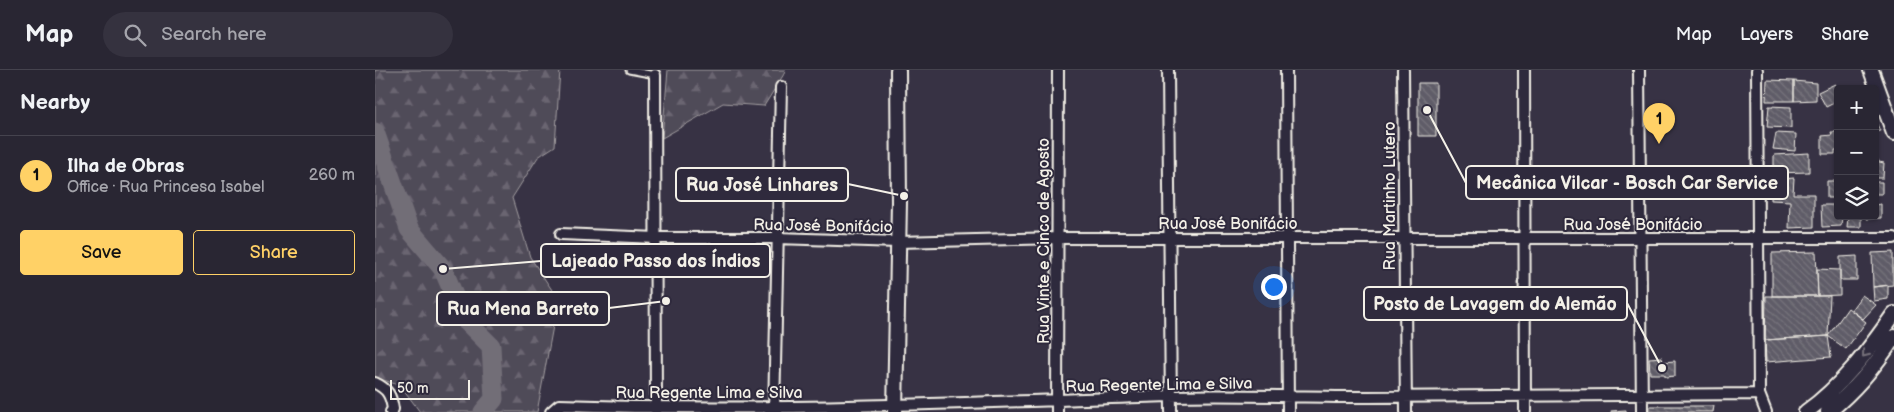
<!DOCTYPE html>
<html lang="en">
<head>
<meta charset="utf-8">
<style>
  :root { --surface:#292633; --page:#35323f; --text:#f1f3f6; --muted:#a5a5ac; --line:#45434e; --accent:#ffd166 }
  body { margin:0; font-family:"Balsamiq Sans",sans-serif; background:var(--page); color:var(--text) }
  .controls { position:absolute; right:15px; top:15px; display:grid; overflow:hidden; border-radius:5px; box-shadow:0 1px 4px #0004 }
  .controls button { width:45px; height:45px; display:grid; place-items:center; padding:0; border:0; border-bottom:1px solid var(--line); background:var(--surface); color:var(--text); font:25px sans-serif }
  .scale { position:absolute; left:15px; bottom:12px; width:80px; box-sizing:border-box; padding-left:5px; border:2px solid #f4f1e8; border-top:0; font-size:14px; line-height:18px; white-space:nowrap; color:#f4f1e8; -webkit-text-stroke:4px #2f2a3d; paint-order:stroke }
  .you { position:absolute; left:898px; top:216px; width:18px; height:18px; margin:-12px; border:4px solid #fff; border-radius:50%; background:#1a73e8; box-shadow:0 0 0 8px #1a73e833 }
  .badge { display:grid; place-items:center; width:32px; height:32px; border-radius:50%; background:var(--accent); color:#111; font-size:16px; font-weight:700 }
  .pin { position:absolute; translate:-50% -41px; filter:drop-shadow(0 1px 2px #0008) }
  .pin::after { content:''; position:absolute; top:26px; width:18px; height:15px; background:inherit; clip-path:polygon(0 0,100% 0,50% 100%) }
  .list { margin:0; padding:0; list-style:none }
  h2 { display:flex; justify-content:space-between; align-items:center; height:65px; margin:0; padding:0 20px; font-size:21px }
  h2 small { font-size:16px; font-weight:400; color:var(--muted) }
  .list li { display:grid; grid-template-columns:32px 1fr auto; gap:15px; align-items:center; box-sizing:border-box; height:80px; padding:0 20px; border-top:1px solid var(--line) }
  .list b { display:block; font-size:19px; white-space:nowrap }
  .list p { margin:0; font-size:16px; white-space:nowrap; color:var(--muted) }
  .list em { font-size:16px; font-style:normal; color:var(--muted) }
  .actions { display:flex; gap:10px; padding:15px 20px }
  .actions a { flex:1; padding:11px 0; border:1px solid var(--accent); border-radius:5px; text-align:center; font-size:18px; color:var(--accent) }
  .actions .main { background:var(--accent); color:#111 }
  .icon { flex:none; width:28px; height:28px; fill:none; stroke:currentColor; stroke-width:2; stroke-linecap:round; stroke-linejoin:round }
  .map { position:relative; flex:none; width:1519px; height:342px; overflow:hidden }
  header { display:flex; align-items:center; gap:30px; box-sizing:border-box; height:70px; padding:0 25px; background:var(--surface); border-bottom:1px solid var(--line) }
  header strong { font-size:24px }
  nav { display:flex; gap:28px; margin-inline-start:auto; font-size:18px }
  .search { width:350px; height:45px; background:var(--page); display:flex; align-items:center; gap:12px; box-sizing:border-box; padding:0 18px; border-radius:28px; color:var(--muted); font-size:19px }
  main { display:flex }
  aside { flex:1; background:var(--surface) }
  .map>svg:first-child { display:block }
  .forest { fill:url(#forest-firs); stroke:#a29ea0 }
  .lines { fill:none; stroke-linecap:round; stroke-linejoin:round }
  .river { stroke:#726e77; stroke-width:19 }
  .building { fill:url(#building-back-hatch); stroke:#f4f1e8 }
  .lane-casing { stroke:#f4f1e8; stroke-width:9 }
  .street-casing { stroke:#f4f1e8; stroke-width:14 }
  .secondary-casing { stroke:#f4f1e8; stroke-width:18 }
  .lane { stroke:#2f2a3d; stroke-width:5 }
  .street { stroke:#2f2a3d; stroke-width:10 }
  .secondary { stroke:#2f2a3d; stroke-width:14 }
  .oneway { stroke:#747079 }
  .labels { text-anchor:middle; stroke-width:4; stroke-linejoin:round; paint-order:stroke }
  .street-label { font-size:16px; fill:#f4f1e8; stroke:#2f2a3d }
  .leader { fill:none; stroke:#f4f1e8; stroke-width:2 }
  .callout-dot { fill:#f4f1e8; stroke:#2f2a3d; stroke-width:2 }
  .callout { fill:#2f2a3d; stroke:#f4f1e8; stroke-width:2 }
  .callout-label { font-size:18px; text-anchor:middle; font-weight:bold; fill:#f4f1e8 }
</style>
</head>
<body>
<header>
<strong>Map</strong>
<div class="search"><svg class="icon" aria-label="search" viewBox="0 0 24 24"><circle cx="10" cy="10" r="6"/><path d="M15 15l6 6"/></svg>Search here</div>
<nav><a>Map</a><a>Layers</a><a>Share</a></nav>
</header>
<main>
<aside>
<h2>Nearby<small></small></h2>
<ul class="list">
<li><span class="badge">1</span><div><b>Ilha de Obras</b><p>Office · Rua Princesa Isabel</p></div><em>260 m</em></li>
</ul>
<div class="actions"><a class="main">Save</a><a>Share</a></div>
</aside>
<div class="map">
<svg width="1519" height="342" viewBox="0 0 1519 342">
  <defs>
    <pattern id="forest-firs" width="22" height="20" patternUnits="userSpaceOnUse" patternTransform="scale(1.25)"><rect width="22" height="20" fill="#504b59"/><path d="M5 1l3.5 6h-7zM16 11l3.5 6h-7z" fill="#6a6571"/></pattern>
    <pattern id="building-back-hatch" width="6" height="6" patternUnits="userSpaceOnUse" patternTransform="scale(1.25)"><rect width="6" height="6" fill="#5f5c67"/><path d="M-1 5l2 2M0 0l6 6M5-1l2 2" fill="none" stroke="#77747d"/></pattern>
  </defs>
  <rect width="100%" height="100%" fill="#373244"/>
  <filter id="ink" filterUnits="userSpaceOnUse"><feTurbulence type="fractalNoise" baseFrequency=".02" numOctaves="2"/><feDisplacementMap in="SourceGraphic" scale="10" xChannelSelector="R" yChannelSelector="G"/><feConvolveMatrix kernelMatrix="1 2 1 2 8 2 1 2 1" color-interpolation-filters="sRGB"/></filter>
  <g filter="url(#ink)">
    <!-- forest -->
    <path class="forest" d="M0,0h185l-5,76 -17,11 -26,41 18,59 28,42 -21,113h-41l-3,-13 -10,13h-63l-19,-26 -26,-9z
      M293,0h117l-1,4 -20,32 -41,-3 -61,35z"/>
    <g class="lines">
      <!-- river -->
      <path class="river" d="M0,62l34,97 34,40 21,50 27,27 3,53 -11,13"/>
    </g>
    <!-- building -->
    <path class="building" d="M1392,10l27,1v20h-28z
      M1419,11l22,2v17l-22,1z
      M1043,13h18v53h-18z
      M1460,14l3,5v12l-12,6 -8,-15z
      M1394,36l22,1v21l-24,-1z
      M1500,50l5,11 -5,1z
      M1456,62h7v18h-3v4h-13v-18l10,-1z
      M1401,63l20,1 -1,17 -22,-2z
      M1434,83v19l-35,1v-18z
      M1500,84l4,8 5,1 -1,15h-8z
      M1419,108l-1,16h21v33l-25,1 1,-27 -19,-1v-20z
      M1452,111h11v17h-11z
      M1500,112h7v12h-7z
      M1506,134v14l-15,1v-3h9v-11z
      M1446,135h17v11h4l-1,10 -19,1z
      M1473,146h13v11h-14z
      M1441,182l2,44h-46v-43z
      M1518,182v33l-20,2 -1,-34z
      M1482,186v24h-17v-23z
      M1442,199l23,1v25l-22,1z
      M1513,215v14l-14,2 -1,-14z
      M1487,225l14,10 -13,14 -12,-9z
      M1391,226h64l-2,40 -63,4z
      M1473,238l18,14 -20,27 -18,-13z
      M1453,266l3,21 -65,5 -1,-22z
      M1287,287l1,5 12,-1v15l-9,1 -2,-3h-14l-1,-16z
      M1275,336h64l-1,6h-63z
      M1251,340v2h-15v-1z"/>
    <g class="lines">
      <defs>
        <path id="lane" d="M254,0l26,5"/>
        <path id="street" d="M793,0l3,342
          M911,0l2,342
          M1028,0l3,342
          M1149,0l1,342
          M1264,0l3,342
          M1382,0l2,324 7,18
          M280,5l1,337
          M186,164l96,4h120l121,4 160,-4h836
          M0,313c13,6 16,13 18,26l-2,3
          M176,342l8,-7c203,7 406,-2 609,-9 66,-2 133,1 199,1 130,0 261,-1 392,-3
          M399,342l7,-325
          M682,342l1,-342"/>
        <path id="secondary" d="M1496,0l23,63
          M520,342l4,-210 -1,-132
          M1431,342c36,-26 63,-62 88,-98
          M1453,342c26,-21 48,-47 66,-75"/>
      </defs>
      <!-- lane casing -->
      <use href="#lane" class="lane-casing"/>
      <!-- street casing -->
      <use href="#street" class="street-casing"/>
      <!-- secondary casing -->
      <use href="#secondary" class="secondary-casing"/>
      <!-- lane -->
      <use href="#lane" class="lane"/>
      <!-- street -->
      <use href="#street" class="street"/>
      <!-- secondary -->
      <use href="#secondary" class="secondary"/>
    </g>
    <!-- one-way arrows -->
    <defs><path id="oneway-chevron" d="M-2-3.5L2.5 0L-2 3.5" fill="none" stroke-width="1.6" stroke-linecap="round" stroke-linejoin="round" transform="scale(1.25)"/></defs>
    <use class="oneway" href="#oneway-chevron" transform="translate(1490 284) rotate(129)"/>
  </g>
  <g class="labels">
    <!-- street labels -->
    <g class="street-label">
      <text transform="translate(1014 126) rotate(-90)" y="6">Rua Martinho Lutero</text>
      <text x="853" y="159">Rua José Bonifácio</text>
      <text x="1258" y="160">Rua José Bonifácio</text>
      <text transform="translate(448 155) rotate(1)" y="6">Rua José Bonifácio</text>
      <text transform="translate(668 171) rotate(-90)" y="6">Rua Vinte e Cinco de Agosto</text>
      <text transform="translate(784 314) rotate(-1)" y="6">Rua Regente Lima e Silva</text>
      <text x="334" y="328">Rua Regente Lima e Silva</text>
    </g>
  </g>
  <!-- callouts -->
  <path class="leader" d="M1052 40L1091 113M529 126L473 114M68 199L166 191M1287 298L1252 233M291 231L234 238"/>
  <g class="callout-dot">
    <circle cx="1052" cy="40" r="5"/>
    <circle cx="529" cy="126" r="5"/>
    <circle cx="68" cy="199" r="5"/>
    <circle cx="1287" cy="298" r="5"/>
    <circle cx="291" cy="231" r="5"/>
  </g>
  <g class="callout">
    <rect x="1091" y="96" width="322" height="33" rx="5"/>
    <rect x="301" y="98" width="172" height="33" rx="5"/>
    <rect x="166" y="174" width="229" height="33" rx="5"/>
    <rect x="989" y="217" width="263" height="33" rx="5"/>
    <rect x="62" y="222" width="172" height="33" rx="5"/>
  </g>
  <g class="callout-label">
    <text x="1252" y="119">Mecânica Vilcar - Bosch Car Service</text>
    <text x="387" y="121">Rua José Linhares</text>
    <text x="281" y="197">Lajeado Passo dos Índios</text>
    <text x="1120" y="240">Posto de Lavagem do Alemão</text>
    <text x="148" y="245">Rua Mena Barreto</text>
  </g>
</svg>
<div class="controls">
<button>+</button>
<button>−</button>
<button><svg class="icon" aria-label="layers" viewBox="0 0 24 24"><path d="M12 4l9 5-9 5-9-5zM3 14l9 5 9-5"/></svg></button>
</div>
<div class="scale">50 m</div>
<div class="you"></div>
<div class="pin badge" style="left:1284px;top:74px">1</div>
</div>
</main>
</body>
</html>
